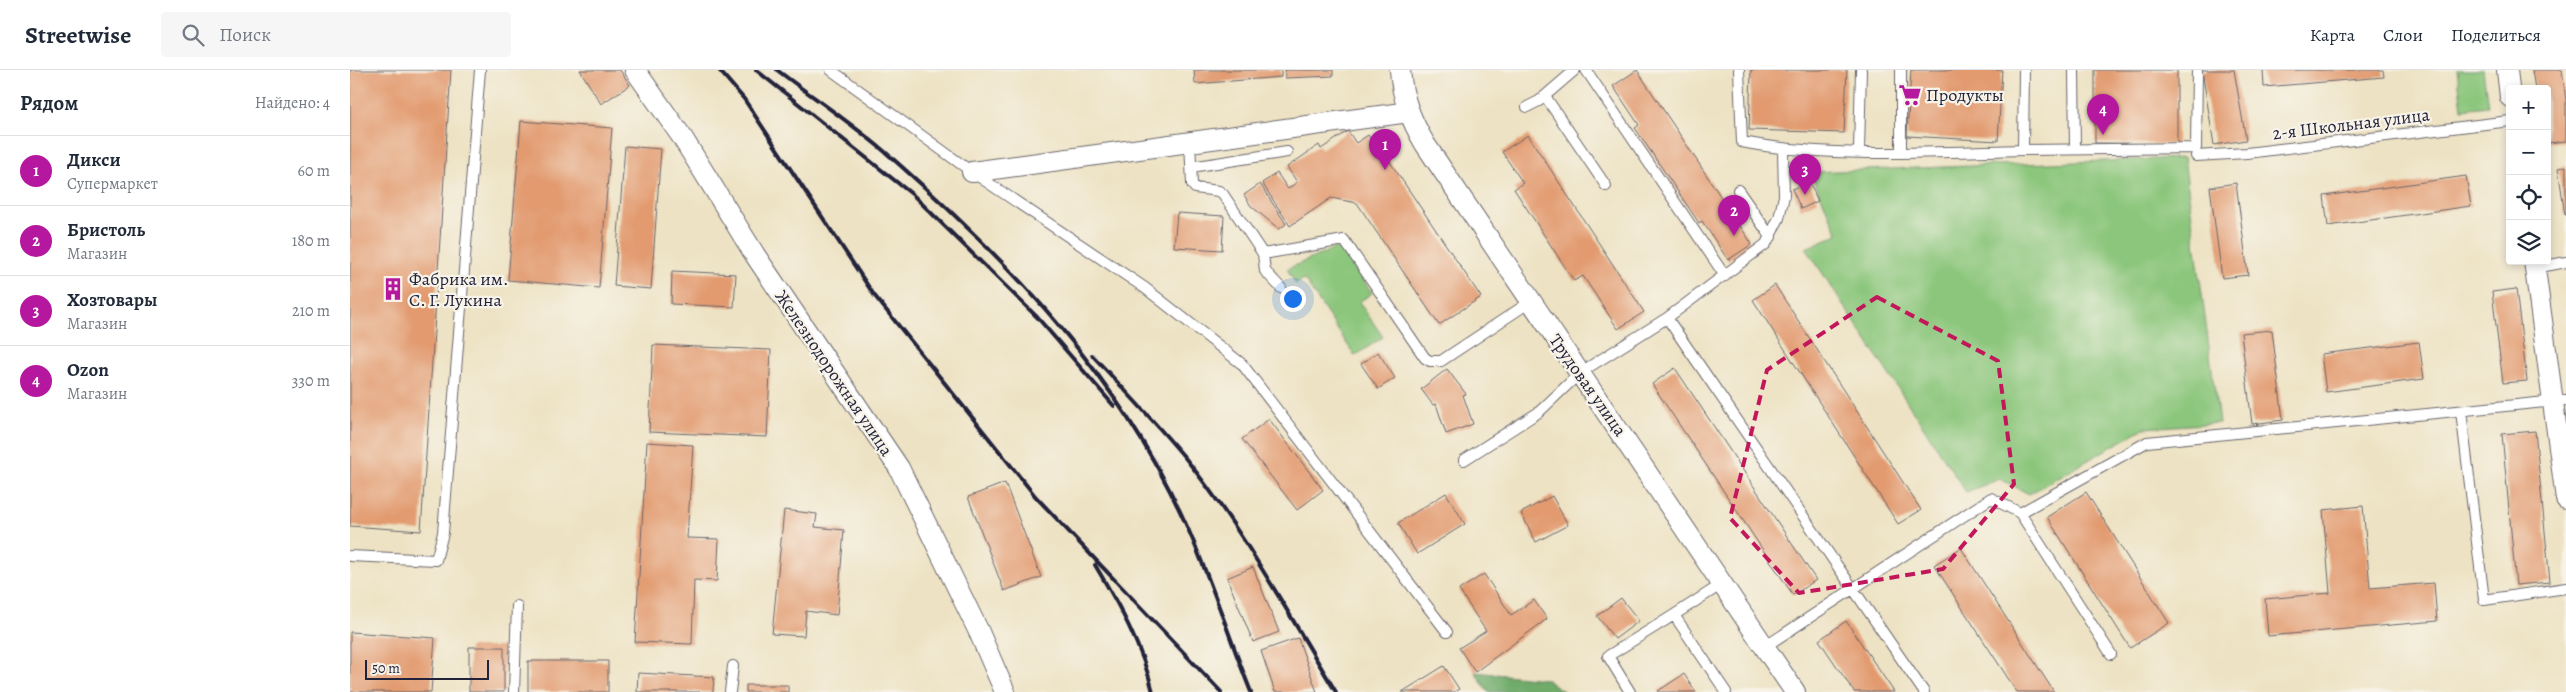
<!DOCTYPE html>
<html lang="ru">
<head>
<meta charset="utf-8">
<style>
  :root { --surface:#fff; --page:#f6f6f7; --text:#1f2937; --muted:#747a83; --line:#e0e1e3; --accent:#b5179e }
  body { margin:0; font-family:Alegreya,serif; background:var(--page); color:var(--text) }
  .controls { position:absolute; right:15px; top:15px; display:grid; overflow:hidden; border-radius:5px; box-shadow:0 2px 8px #0003 }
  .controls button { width:45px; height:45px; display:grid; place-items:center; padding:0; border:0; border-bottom:1px solid var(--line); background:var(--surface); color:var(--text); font:25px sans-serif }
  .scale { position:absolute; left:15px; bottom:12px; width:124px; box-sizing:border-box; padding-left:5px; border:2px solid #22223b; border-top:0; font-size:14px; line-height:18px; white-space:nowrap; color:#22223b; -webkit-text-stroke:4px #f7f3e8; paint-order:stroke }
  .you { position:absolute; left:942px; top:228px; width:18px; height:18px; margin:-12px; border:4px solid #fff; border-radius:50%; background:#1a73e8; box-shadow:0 0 0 8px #1a73e833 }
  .badge { display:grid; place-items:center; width:32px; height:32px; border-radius:50%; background:var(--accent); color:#fff; font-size:16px; font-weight:700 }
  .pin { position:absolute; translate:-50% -41px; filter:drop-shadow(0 1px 2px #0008) }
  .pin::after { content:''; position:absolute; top:26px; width:18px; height:15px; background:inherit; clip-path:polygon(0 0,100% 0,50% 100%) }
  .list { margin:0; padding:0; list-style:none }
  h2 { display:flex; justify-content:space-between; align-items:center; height:65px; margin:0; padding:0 20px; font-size:21px }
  h2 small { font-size:16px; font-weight:400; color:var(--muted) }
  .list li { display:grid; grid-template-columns:32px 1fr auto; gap:15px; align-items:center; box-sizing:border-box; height:70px; padding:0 20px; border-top:1px solid var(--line) }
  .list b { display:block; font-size:19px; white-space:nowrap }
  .list p { margin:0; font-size:16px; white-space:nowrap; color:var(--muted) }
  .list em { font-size:16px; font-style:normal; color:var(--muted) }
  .icon { flex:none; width:28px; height:28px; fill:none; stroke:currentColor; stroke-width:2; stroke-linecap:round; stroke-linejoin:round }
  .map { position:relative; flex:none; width:2216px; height:622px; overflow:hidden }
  header { display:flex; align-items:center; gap:30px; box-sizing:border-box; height:70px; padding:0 25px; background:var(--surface); border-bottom:1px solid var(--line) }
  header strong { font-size:24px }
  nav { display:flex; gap:28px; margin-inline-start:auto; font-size:18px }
  .search { width:350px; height:45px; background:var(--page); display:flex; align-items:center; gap:12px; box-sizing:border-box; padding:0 18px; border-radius:5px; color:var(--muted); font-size:19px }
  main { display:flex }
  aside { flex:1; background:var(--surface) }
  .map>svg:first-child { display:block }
  .green { fill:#8bc67b; stroke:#56745b }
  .forest { fill:#70ab6b; stroke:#496653 }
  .building { fill:#e29a6e }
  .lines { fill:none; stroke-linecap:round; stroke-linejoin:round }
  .lane-casing { stroke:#69656b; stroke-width:12 }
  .street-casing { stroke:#69656b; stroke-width:22 }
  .lane { stroke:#fff; stroke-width:10 }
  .street { stroke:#fff; stroke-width:20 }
  .rail { stroke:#22223b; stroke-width:4 }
  .marked { fill:none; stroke:#c2185b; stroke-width:4; stroke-dasharray:10 6; stroke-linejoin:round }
  .labels { text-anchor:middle; stroke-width:4.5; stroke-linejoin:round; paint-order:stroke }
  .poi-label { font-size:18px; fill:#22223b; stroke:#f7f3e8; text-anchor:start }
  .street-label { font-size:18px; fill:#22223b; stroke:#f7f3e8 }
</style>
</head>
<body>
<header>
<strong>Streetwise</strong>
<div class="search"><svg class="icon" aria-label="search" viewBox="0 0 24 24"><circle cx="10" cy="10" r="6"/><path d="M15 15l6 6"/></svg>Поиск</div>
<nav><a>Карта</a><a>Слои</a><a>Поделиться</a></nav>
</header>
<main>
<aside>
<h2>Рядом<small>Найдено: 4</small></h2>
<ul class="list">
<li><span class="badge">1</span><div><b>Дикси</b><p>Супермаркет</p></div><em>60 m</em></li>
<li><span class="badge">2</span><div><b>Бристоль</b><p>Магазин</p></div><em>180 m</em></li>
<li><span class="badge">3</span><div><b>Хозтовары</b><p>Магазин</p></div><em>210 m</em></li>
<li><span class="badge">4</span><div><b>Ozon</b><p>Магазин</p></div><em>330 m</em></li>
</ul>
</aside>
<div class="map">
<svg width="2216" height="622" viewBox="0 0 2216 622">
  <rect width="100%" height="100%" fill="#f7f3e8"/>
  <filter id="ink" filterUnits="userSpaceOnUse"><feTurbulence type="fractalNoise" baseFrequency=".02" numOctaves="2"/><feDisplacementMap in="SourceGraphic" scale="10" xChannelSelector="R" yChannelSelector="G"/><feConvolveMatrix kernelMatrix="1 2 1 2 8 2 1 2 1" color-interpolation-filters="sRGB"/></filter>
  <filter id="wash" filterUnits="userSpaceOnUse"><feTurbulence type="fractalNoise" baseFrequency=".0096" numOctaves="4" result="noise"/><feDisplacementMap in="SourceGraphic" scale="20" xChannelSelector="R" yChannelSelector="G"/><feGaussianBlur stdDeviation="1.12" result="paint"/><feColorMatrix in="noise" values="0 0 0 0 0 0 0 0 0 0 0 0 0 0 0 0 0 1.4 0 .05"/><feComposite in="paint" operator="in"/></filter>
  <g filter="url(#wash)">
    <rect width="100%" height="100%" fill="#ede2c3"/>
    <!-- green -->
    <path class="green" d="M2107,0h26l5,36 -26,3z
      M1834,88l35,265 -75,5 -115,66 -29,-15 -34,13 -160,-244 32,-14 -28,-62z
      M990,176l32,47 -13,9 24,35 -28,19 -51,-77 -8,5 -9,-15z"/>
    <!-- forest -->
    <path class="forest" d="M1125,602l70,7 20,13h-77z"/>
    <g id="blocks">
      <!-- building -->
      <path class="building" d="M0,0h101l-30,461 -71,-5z
        M230,0h40l10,15 -29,19z
        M844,0h87v7l-86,7z
        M935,0h48v6l-48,2z
        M1287,0l115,174 -24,16 -26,-39 -3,2 -64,-95 4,-3 -26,-39z
        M1401,0h96l-3,63 -95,-3z
        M1561,0h91l-4,71 -91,-5z
        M1745,0h82v74l-82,-1z
        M1852,0h32l12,70 -32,5z
        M1913,0h120l1,7 -120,10z
        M2182,0h30l4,31v40l-19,2v-54h-12z
        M171,51l91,7 -13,160 -91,-8z
        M998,61l8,12 12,-8 18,26 2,-2 93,138 -42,28 -82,-122 -26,-5 -41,28 -28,-43 15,-10 11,16 9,-7 -10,-15 32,-22 2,4z
        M1178,65l116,177 -26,17 -35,-53 -9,5 -60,-92 9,-6 -21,-31z
        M275,76l36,3 -10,140 -37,-3z
        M2216,96v49h-1l-7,-47z
        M2116,106l5,30 -143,20 -4,-30z
        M1459,111l9,20 -17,8 -9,-20z
        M1886,113l12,92 -26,3 -12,-91z
        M910,114l26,40 -7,5 -28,-23 -7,-11z
        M827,143l47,3 -2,34 -48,-3z
        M322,201l64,3 -2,33 -63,-3z
        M1425,215l146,225 -23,14 -145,-224z
        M2166,219l11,92 -24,2 -11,-91z
        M1922,260l11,90 -31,4 -11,-91z
        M2069,272l5,37 -98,13 -5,-38z
        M303,275l118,5 -4,87 -118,-5z
        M1028,282l17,26 -17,11 -17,-25z
        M1325,298l141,212 -23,15 -141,-211z
        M1097,299l19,25 -3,1 10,29 -27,10 -10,-30 -3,1 -12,-16z
        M919,349l54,71 -26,20 -55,-71z
        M2185,361l15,151 -34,3 -14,-151z
        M297,372l46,3 -6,93 32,1 -2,42 -23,-1 -2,64 -57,-2z
        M655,413l36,94 -37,14 -36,-94z
        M1736,422l83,131 -39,25 -83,-131z
        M1096,423l19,31 -48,30 -19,-31z
        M1202,426l16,29 -32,17 -15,-29z
        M2013,436l7,82 64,-5 3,38 -169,15 -3,-37 65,-6 -7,-83z
        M434,440l33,4 -2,13 29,3 -7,85 -31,-4 -2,25 -32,-2z
        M1611,478l93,144h-37l-83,-127z
        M903,497l26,65 -26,10 -26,-64z
        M1134,504l27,41 23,-15 13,19 -72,53 -16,-24 27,-17 -27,-41z
        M1271,528l18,23 -24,18 -18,-23z
        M1496,551l48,71h-40l-35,-52z
        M0,562l85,6 -4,54h-81z
        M948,568l19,54h-42l-14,-41z
        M119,577h35v45h-35z
        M178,591h80v31h-80z
        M1094,596l15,23 -5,3h-52z
        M288,603l76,4 -1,15h-76z
        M1334,604l12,18h-37l-1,-1z
        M396,615h42v7h-42z"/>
    </g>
  </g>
  <g filter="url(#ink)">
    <use href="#blocks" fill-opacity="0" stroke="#69656b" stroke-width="1"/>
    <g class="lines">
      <defs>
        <path id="lane" d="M481,0l141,102 173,116 97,76 205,268
          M1236,0l139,206
          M1389,0l3,72c88,17 191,10 281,8l1,-80
          M1724,0l1,79
          M1195,26l61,90
          M1177,37l12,-6 36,-31
          M840,72l2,42 3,4 24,3 4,3 40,60 81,-14 81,118 5,3h11l89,-59
          M1673,80l173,-2 1,-78
          M1509,81l2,-81
          M1551,82v-82
          M1846,86l51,-3 263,-32
          M841,97l96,-15
          M1388,120l33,47
          M913,184l2,17 16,17
          M2185,198l31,-6
          M1317,248l257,374
          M2111,341l23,189 82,-12
          M1114,390l75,-48 42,-40 86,-54 99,-74 13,-26 5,-22 -1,-46
          M1670,443l127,-71 419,-42
          M0,486l86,4 7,-27 37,-463
          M1372,514l-48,31 52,77
          M1416,576l225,-148 29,15 91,141
          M164,622l3,-86
          M380,622l3,-26
          M1280,622l-22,-36 66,-41"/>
        <path id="street" d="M285,0l47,67 73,118 144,213 80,164 26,60
          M1050,0c2,28 11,50 25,74l370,548
          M2157,0l3,27
          M622,102l437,-60
          M2184,191l32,238"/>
      </defs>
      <!-- lane casing -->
      <use href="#lane" class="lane-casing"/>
      <!-- street casing -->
      <use href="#street" class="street-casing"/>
      <!-- lane -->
      <use href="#lane" class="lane"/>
      <!-- street -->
      <use href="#street" class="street"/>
      <!-- rail -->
      <path class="rail" d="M369,0l25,29 130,196 162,202 185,195
        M406,0l157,125 124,122 77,89
        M427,0c38,29 79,56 115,88 118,104 226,217 292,362 26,56 44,115 67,172
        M742,285c32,34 64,68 94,104 56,70 103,156 150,233
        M745,495c24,40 47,81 58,127"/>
    </g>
  </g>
  <!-- marked area -->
  <path class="marked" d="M1527,227l121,64 16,123 -71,85 -144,24 -69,-75 37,-148z"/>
  <!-- icons -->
  <defs>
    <symbol id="supermarket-bare" viewBox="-9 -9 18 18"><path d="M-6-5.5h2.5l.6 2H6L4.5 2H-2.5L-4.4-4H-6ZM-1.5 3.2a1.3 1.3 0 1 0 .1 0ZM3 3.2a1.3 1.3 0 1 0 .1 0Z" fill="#b5179e" stroke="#f7f3e8" stroke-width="2.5" paint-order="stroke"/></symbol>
    <symbol id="building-bare" viewBox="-9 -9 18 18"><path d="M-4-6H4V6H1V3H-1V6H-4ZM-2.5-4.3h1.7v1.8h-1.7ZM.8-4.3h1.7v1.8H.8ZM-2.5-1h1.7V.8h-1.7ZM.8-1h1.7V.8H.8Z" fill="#b5179e" stroke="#f7f3e8" stroke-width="2.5" paint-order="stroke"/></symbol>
  </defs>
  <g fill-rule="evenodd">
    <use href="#supermarket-bare" x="1544" y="9" width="32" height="32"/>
    <use href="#building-bare" x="27" y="203" width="32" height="32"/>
  </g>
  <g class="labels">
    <!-- poi labels -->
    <g class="poi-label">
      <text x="1576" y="31">Продукты</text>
      <text x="59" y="215">Фабрика им.<tspan x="59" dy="21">С. Г. Лукина</tspan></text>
    </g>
    <!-- street labels -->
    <g class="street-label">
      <text transform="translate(2001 54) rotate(-7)" y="6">2-я Школьная улица</text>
      <text transform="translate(484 303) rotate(56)" y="6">Железнодорожная улица</text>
      <text transform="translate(1238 315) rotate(55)" y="6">Трудовая улица</text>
    </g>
  </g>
</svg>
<div class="controls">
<button>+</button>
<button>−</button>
<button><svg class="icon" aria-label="locate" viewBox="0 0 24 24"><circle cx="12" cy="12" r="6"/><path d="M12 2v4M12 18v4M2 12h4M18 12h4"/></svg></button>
<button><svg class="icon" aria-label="layers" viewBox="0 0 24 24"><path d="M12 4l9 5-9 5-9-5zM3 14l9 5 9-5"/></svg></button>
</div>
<div class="scale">50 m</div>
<div class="you"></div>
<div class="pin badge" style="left:1035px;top:100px">1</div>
<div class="pin badge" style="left:1384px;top:166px">2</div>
<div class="pin badge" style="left:1455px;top:125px">3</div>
<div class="pin badge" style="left:1753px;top:65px">4</div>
</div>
</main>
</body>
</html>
